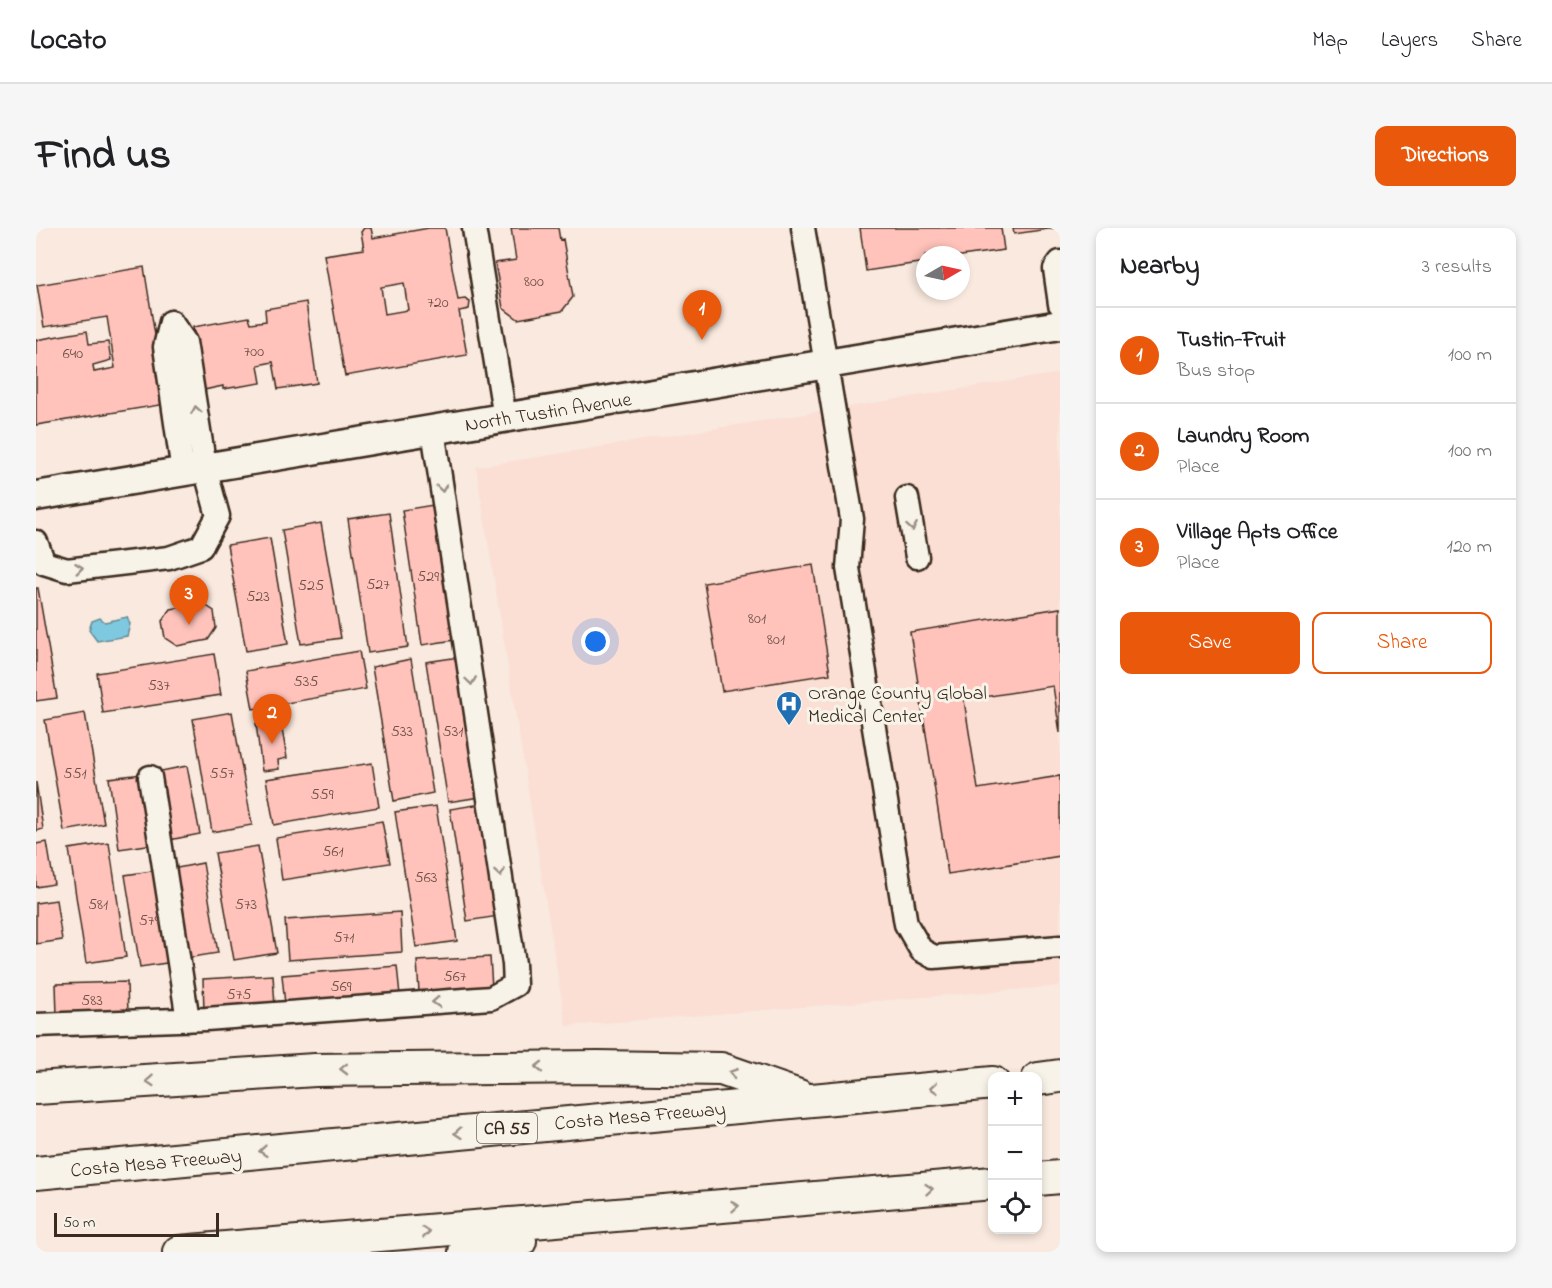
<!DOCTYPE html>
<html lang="en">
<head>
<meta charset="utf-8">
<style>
  :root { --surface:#fff; --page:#f6f6f6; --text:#202124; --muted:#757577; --line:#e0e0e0; --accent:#ea580c }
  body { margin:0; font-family:"Indie Flower",sans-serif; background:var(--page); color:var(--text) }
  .controls { position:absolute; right:18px; bottom:18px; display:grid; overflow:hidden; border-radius:12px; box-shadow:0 3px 9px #0003 }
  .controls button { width:54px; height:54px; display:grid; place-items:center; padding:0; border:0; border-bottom:2px solid var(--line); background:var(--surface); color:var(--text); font:30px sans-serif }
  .compass { position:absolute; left:880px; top:18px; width:54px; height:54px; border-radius:50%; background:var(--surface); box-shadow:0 3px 9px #0003; rotate:81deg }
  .scale { position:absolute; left:18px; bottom:15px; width:165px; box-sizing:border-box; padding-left:6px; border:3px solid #3b2a1e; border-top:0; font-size:16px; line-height:21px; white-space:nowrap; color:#3b2a1e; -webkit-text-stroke:4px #f7f3e8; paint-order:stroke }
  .you { position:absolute; left:560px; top:414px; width:21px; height:21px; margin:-15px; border:4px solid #fff; border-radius:50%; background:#1a73e8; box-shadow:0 0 0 9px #1a73e833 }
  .badge { display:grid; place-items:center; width:39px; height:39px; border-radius:50%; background:var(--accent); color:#fff; font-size:20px; font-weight:700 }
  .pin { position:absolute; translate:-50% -50px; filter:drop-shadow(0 2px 3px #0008) }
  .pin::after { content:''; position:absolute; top:32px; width:21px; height:18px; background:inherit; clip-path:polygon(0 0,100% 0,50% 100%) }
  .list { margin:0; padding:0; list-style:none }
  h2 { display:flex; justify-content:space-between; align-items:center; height:78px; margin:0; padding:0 24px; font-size:26px }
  h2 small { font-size:20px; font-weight:400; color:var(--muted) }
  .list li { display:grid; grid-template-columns:39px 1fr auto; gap:18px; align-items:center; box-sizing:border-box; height:96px; padding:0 24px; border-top:2px solid var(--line) }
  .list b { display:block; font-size:22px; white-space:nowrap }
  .list p { margin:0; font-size:20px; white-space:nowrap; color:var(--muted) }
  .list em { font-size:20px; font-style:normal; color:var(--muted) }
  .actions { display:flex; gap:12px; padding:18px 24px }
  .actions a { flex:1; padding:14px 0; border:2px solid var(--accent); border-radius:12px; text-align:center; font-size:21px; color:var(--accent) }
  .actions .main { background:var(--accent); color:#fff }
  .icon { flex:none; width:33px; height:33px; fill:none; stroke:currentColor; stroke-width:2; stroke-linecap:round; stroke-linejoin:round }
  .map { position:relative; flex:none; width:1024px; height:1024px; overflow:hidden; border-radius:12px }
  header { display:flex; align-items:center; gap:36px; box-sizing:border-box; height:84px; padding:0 30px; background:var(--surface); border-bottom:2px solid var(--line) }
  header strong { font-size:28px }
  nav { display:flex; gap:33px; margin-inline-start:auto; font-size:21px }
  .intro { display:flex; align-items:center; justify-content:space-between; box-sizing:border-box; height:144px; padding:0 36px }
  h1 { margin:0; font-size:42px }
  .button { padding:15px 27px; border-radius:12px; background:var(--accent); color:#fff; font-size:21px; font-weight:700 }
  main { display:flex; gap:36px; padding:0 36px }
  aside { flex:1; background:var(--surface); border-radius:12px; box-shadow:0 3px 9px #0003 }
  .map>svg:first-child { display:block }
  .built { fill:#fbded4 }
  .water { fill:#7fc9e0; stroke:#648992; stroke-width:1.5 }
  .building { fill:#ffc3bb; stroke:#3b2a1e; stroke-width:1.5; fill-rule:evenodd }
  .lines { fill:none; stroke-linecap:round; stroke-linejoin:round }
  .minor-casing { stroke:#3b2a1e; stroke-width:27 }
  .major-casing { stroke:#3b2a1e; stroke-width:33 }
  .highway-casing { stroke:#3b2a1e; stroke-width:36 }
  .minor { stroke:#f7f3e8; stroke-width:22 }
  .major { stroke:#f7f3e8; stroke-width:28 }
  .highway { stroke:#f7f3e8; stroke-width:32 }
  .oneway { stroke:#998e83 }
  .labels { text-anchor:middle; stroke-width:6; stroke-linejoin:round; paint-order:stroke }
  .number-label { font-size:16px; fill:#6c5045 }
  .shield { fill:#f7f3e8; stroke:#73665b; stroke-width:1.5 }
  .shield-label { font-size:18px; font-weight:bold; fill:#3b2a1e }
  .street-label { font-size:20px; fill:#3b2a1e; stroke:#f7f3e8 }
  .poi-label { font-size:20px; fill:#3b2a1e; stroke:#f7f3e8; text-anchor:start }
</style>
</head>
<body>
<header>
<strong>Locato</strong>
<nav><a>Map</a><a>Layers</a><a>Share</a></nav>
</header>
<div class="intro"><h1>Find us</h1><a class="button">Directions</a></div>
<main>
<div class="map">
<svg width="1024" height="1024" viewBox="0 0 1024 1024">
  <rect width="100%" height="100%" fill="#f9e9df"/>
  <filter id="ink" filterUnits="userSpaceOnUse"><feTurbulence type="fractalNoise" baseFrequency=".0167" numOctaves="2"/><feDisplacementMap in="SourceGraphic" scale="12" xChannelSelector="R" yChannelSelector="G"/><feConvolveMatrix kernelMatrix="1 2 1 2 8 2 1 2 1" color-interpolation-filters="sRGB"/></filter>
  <g filter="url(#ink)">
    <!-- built -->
    <path class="built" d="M1024,145v613l-494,40 -90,-559z"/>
    <!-- water -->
    <path class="water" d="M91,389l3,7 -3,12 -30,5 -8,-11 3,-9 8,-3 5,4z"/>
    <!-- building -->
    <path class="building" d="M328,0h7l2,10 56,-10h16l13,72 7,-1 5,3 -1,7 -10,2 8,44 -122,21 -21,-121 40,-6 -3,-17zM368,55l4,27 -23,4 -4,-27z
      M475,0h47l2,12 3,-1 10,58 -11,14 -44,8 -15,-11 -8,-45 21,-3z
      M824,0h141l3,22 -43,6 -36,-1v7l-59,9z
      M977,0h42l-41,6z
      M108,39l22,137 -130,21v-85l51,-9 2,13 19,-2 3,18 -18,5 1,7 21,-4 -8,-51 -63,10 -7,-42z
      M270,74l11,81 -39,6 -5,-27 -15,3 3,18 -38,6v-3l-19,4 -11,-63 56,-10 2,6 15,-2 -1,-12z
      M397,277l21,135 -32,5 -20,-135z
      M353,285l19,134 -40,6 -20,-134z
      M285,295l20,115 -40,6 -19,-114z
      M234,310l18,106 -42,7 -19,-106z
      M777,337l17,109 -108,17 -18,-108z
      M0,360h2l19,110 -21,3z
      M166,375l12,8 2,17 -8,12 -31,6 -12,-8 -3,-17 9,-12z
      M1024,380v125l-7,-47 -89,14 14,89 82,-13v80l-112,18 -38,-242z
      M323,423l7,38 -113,20 -7,-38z
      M178,426l7,41 -118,18 -6,-40z
      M423,429l21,140 -32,5 -22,-140z
      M375,431l22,134 -39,8 -22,-134z
      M196,484l20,113 -40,7 -19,-113z
      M49,485l19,111 -40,7 -19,-111z
      M232,493l1,9 13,-1 5,29 -9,2 1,9 -17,2 -6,-48z
      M336,535l7,44 -105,18 -8,-46z
      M151,538l13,68 -31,6 -13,-68z
      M106,546l12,70 -35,5 -10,-71z
      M0,554l7,47 -7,2z
      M445,576l18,112 -32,5 -17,-112z
      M400,578l21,135 -41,6 -21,-135z
      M346,593l8,42 -108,17 -6,-42z
      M11,614l7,42 -18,3v-43z
      M73,615l17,114 -40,6 -17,-114z
      M222,618l19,107 -43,7 -19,-107z
      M167,635l15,90 -31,5 -15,-89z
      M122,642l15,92 -33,5 -15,-92z
      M20,672l6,40 -26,4v-41z
      M364,684l2,40 -114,8 -3,-40z
      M454,729l2,31 -73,4 -2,-31z
      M361,738l3,29 -115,9 -3,-29z
      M237,747l2,32 -71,4 -1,-32z
      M91,754l1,32 -71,2 -1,-32z"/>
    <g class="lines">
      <defs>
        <path id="minor" d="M438,0l31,190
          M767,0l49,291 -4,49 58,356 15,26 13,7 126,-10
          M1024,34l-5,7 5,35
          M135,94l-6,25 18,125
          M871,270l10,59
          M0,314l8,21 23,7 102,-12 32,-11 17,-31 -13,-48 -20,-126 -14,-20
          M114,549l38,243
          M0,797l170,-6 285,-21 24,-13 -1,-21 -81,-534"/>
        <path id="major" d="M0,268l1024,-171"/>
        <path id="highway" d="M1002,851l22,-3
          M0,860l279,-18 283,-3 123,2 78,27
          M0,945l957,-90
          M1002,951l22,-2
          M143,1024l814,-69
          M429,1024l55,-11"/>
      </defs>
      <!-- minor casing -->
      <use href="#minor" class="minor-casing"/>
      <!-- major casing -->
      <use href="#major" class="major-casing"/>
      <!-- highway casing -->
      <use href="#highway" class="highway-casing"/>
      <!-- minor -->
      <use href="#minor" class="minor"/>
      <!-- major -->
      <use href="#major" class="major"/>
      <!-- highway -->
      <use href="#highway" class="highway"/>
    </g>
    <!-- one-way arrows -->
    <defs><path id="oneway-chevron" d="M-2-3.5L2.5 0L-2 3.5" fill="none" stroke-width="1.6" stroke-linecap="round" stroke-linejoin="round" transform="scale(1.5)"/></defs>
    <g class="oneway">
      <use href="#oneway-chevron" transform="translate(160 182) rotate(-99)"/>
      <use href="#oneway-chevron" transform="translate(406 260) rotate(82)"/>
      <use href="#oneway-chevron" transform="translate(876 299) rotate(80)"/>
      <use href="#oneway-chevron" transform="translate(43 340) rotate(-7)"/>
      <use href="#oneway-chevron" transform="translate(435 453) rotate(82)"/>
      <use href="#oneway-chevron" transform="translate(464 645) rotate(81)"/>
      <use href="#oneway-chevron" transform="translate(400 774) rotate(176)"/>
      <use href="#oneway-chevron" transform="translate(503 839) rotate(180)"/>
      <use href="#oneway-chevron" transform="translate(308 841) rotate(179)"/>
      <use href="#oneway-chevron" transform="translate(697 845) rotate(-161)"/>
      <use href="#oneway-chevron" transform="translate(114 853) rotate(176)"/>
      <use href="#oneway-chevron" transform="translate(898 860) rotate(175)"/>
      <use href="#oneway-chevron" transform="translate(422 905) rotate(175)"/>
      <use href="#oneway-chevron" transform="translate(227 923) rotate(175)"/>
      <use href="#oneway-chevron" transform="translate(893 961) rotate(-5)"/>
      <use href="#oneway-chevron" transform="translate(699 978) rotate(-5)"/>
      <use href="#oneway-chevron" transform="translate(390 1004) rotate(-5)"/>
    </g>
  </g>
  <!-- icons -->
  <defs>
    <symbol id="hospital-pin" viewBox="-11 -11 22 30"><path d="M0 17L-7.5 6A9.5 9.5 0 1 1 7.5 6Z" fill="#1f6fb2" stroke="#f7f3e8"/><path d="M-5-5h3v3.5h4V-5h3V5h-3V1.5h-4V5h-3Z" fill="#fff"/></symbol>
  </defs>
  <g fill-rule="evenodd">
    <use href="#hospital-pin" x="738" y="461" width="30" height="40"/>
  </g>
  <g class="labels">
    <!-- number labels -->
    <g class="number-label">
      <text x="498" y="58">800</text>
      <text x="402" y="79">720</text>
      <text x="218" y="128">700</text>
      <text x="37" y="130">640</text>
      <text x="392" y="353">529</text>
      <text x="342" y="361">527</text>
      <text x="275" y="362">525</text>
      <text x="222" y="373">523</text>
      <text x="721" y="395">801</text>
      <text x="740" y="416">801</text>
      <text x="270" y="458">535</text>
      <text x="123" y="462">537</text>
      <text x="366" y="508">533</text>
      <text x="417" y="508">531</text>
      <text x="39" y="550">551</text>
      <text x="186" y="550">557</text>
      <text x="286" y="571">559</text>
      <text x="297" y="628">561</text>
      <text x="390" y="654">563</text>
      <text x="62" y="681">581</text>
      <text x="210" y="681">573</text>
      <text x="113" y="697">579</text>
      <text x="308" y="714">571</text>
      <text x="419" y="753">567</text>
      <text x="305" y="763">569</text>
      <text x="203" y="771">575</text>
      <text x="56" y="777">583</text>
    </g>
    <!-- shield labels -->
    <rect class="shield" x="441" y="885" width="60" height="30" rx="4.5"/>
    <g class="shield-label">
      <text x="471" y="906">CA 55</text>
    </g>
    <!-- street labels -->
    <g class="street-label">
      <text transform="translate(512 183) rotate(-9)" y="7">North Tustin Avenue</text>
      <text transform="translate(604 887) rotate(-5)" y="7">Costa Mesa Freeway</text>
      <text transform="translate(120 934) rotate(-5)" y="7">Costa Mesa Freeway</text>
    </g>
    <!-- poi labels -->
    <g class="poi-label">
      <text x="772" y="471">Orange County Global<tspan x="772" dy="23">Medical Center</tspan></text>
    </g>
  </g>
</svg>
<div class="controls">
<button>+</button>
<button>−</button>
<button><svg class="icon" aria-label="locate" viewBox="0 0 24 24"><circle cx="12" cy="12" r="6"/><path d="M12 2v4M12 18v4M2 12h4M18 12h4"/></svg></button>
</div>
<svg class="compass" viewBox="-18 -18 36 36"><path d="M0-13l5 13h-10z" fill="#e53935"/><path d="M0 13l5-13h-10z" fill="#757577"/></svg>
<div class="scale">50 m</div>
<div class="you"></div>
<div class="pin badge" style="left:666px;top:112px">1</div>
<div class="pin badge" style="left:236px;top:516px">2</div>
<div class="pin badge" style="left:153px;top:397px">3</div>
</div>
<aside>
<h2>Nearby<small>3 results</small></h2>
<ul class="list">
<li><span class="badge">1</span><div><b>Tustin-Fruit</b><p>Bus stop</p></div><em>100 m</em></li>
<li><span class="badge">2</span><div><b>Laundry Room</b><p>Place</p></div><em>100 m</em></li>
<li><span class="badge">3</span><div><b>Village Apts Office</b><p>Place</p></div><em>120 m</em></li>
</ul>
<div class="actions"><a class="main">Save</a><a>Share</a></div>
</aside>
</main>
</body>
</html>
